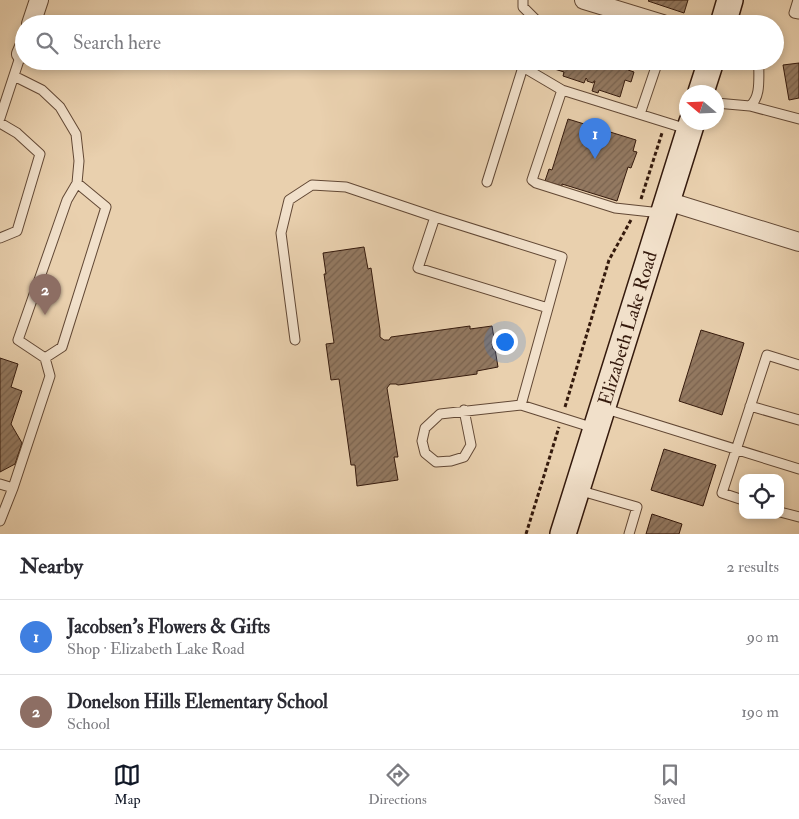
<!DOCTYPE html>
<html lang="en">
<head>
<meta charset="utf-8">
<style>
  :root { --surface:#fff; --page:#f7f7f7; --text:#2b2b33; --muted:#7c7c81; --line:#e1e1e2; --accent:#111827 }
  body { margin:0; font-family:"IM FELL Double Pica",serif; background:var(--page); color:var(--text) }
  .controls { position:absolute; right:15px; bottom:15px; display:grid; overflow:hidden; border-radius:10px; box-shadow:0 2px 8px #0003 }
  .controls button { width:45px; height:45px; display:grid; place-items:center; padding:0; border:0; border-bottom:1px solid var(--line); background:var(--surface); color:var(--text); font:25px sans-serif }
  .compass { position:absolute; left:679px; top:85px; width:45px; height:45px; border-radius:50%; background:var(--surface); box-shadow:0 2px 8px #0003; rotate:289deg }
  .you { position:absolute; left:504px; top:341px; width:18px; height:18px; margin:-12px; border:4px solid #fff; border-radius:50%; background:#1a73e8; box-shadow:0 0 0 8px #1a73e833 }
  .badge { display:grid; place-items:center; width:32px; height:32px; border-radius:50%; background:var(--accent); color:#fff; font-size:16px; font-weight:700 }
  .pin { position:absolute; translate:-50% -41px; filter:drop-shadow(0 1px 2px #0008) }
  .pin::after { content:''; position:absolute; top:26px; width:18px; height:15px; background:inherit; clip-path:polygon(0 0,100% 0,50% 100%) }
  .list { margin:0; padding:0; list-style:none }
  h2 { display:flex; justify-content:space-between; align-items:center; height:65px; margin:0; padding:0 20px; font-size:21px }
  h2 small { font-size:16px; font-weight:400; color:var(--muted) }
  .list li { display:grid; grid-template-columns:32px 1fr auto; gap:15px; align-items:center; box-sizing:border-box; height:75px; padding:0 20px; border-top:1px solid var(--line) }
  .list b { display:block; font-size:19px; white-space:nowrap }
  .list p { margin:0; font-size:16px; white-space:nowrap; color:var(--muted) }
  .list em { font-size:16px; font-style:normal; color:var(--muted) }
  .icon { flex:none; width:28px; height:28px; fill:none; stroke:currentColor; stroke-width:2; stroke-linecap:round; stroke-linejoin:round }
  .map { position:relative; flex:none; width:799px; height:534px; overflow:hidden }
  .search { position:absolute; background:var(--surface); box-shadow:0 2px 8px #0003; left:15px; right:15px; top:15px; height:55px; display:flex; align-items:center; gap:12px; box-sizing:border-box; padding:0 18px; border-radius:28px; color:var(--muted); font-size:19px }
  .sheet { height:215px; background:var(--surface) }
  nav { display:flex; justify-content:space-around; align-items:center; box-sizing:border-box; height:70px; border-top:1px solid var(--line); background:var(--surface); font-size:14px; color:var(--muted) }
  nav a { display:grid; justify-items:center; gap:2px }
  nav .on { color:var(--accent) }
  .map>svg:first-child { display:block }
  .building { fill:url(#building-hatch); stroke:#351a0d }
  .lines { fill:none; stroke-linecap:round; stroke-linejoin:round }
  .service-casing { stroke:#624835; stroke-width:11 }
  .minor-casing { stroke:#624835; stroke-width:20 }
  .secondary-casing { stroke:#351a0d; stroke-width:28 }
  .path { stroke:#351a0d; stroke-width:3; stroke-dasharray:4 2.5; stroke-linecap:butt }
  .service { stroke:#f1e0ca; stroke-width:9 }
  .minor { stroke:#f1e0ca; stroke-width:18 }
  .secondary { stroke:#f1e0ca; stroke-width:25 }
  .labels { text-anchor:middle; stroke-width:4.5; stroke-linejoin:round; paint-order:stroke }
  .street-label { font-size:19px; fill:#351a0d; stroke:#f1e0ca }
</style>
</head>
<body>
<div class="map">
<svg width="799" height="534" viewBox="0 0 799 534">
  <defs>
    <pattern id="building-hatch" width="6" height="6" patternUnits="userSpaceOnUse" patternTransform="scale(1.25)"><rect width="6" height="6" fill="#937961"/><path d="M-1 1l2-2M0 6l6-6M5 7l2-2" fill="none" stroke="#79624e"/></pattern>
  </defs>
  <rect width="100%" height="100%" fill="#e9d0ae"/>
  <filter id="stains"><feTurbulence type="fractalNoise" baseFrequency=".004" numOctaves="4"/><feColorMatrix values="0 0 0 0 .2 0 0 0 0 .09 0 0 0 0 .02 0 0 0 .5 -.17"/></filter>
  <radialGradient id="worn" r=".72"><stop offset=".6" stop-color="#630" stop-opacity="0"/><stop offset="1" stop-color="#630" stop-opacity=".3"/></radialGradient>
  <!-- building -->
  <path class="building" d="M649,0h39l-4,13 -36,-12z
    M550,61h80l-2,9 6,2 -3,10 -6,-2 -5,17 -21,-7 -1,3 -6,-2 3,-10h-1l-1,2 -6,-2v-2l-1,-1 -2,5 -21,-7 1,-4 -16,-5z
    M799,63v35l-10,2 -6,-35z
    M568,119l68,21 -3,11 4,1 -6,16 -3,-1 -11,34 -55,-17v2l-17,-5 4,-12 3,1z
    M364,247l4,22 3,-1 9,62v7l4,3h5l2,-3 79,-11v3l22,-3 3,18h-3l1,5h2l3,18 -21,4v3l-79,11 -2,-1h-6l-3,4 11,69h-4l4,23 -41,6 -2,-21h-4l-12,-86 -8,1 -5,-36 8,-1 -10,-69h2l-3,-21z
    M701,330l43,13 -22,72 -43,-14z
    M0,358l18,6 -7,23 11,4 -11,33 11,19 -7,21 -15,8z
    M664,449l52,16 -13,41 -52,-16z
    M652,514l30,10 -3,10h-33z"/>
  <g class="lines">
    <defs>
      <path id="service" d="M523,0v7l12,12 2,5
        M798,0l-4,13 5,1
        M525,62l-2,5 39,23
        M14,76l28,14 18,17 16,27 3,27 -2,22
        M716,103l34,3c12,-10 8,-30 9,-45
        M750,106l49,13
        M640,114l18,-53
        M0,118l21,-64
        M0,123l17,10 23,21 -23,77 -17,7
        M487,182l36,-115
        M77,183l29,24 -44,140 -17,11 -27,-18 49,-140z
        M661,213l-46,-5 -79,-25 -4,-3 30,-90 125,39
        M295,340l-14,-107 8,-33 23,-15 34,2 89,30
        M521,405l27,-97 -130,-40 17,-51 127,40 -14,51
        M750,406l49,14
        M603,408l196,61
        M464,410l7,35 -7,12 -13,4 -15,1 -11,-9 -3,-12 3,-13 15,-14 81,-9 73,23
        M0,484l13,4
        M578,490l59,17 -8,27
        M743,500l-21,-7 45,-138 32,10
        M780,512l19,5
        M0,521l13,-33 37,-112 -5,-18"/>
      <path id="minor" d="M584,0l79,24
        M31,24l8,-24
        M21,54l3,-7
        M667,201l132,41"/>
      <path id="secondary" d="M723,24l7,-24
        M701,92l10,-31
        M563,534l129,-412"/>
    </defs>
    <!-- service casing -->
    <use href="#service" class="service-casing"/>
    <!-- minor casing -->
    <use href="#minor" class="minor-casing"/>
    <!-- secondary casing -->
    <use href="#secondary" class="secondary-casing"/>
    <!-- path -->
    <path class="path" d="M641,199l21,-66
      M565,407l44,-147 22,-40
      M526,534l33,-107"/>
    <!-- service -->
    <use href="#service" class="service"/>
    <!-- minor -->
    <use href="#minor" class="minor"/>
    <!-- secondary -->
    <use href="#secondary" class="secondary"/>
  </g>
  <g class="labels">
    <!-- street labels -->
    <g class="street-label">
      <text transform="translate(627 328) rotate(-73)" y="7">Elizabeth Lake Road</text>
    </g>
  </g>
  <rect width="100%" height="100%" filter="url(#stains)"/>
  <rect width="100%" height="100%" fill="url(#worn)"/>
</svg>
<div class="controls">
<button><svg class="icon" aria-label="locate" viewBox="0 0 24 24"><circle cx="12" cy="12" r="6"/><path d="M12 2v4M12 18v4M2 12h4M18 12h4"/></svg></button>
</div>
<svg class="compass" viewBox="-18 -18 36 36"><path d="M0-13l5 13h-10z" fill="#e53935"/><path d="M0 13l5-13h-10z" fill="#7c7c81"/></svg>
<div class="you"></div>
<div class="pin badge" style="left:595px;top:159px;background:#3f7fe0">1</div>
<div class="pin badge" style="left:45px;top:315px;background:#8d6e63">2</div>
<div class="search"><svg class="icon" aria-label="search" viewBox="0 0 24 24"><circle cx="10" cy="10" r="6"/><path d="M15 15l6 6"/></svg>Search here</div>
</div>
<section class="sheet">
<h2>Nearby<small>2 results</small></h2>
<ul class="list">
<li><span class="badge" style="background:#3f7fe0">1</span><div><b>Jacobsen's Flowers &amp; Gifts</b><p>Shop · Elizabeth Lake Road</p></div><em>90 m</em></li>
<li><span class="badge" style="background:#8d6e63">2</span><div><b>Donelson Hills Elementary School</b><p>School</p></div><em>190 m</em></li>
</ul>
</section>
<nav>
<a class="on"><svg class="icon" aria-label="map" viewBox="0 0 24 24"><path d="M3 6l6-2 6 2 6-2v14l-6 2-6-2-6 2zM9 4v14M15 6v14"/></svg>Map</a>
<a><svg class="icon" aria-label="directions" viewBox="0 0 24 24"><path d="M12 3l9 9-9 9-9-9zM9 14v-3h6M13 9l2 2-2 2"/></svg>Directions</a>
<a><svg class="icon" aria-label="saved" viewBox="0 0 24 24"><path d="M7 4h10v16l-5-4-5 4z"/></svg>Saved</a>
</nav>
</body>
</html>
